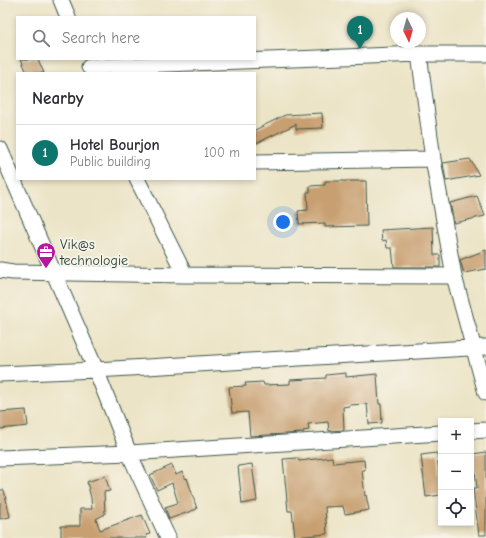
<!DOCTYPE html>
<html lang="en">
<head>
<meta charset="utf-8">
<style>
  :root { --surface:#fff; --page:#f7f7f7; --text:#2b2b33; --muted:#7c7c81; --line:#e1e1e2; --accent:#0f766e }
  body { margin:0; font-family:"Comic Neue",sans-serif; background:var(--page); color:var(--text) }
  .controls { position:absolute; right:12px; bottom:12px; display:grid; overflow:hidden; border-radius:0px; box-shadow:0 2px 6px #0003 }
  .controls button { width:36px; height:36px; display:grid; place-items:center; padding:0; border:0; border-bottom:1px solid var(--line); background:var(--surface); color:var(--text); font:20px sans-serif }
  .compass { position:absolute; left:390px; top:12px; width:36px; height:36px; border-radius:50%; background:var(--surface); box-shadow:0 2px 6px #0003; rotate:175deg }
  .you { position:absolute; left:283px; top:222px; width:14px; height:14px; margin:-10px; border:3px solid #fff; border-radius:50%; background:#1a73e8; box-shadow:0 0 0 6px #1a73e833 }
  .badge { display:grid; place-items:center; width:26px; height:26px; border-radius:50%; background:var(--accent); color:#fff; font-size:13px; font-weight:700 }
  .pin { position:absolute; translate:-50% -33px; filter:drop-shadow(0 1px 2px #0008) }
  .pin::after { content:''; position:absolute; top:21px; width:14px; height:12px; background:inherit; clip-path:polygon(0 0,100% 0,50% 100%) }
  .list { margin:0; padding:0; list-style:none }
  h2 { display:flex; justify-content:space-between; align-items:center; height:52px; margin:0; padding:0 16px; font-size:17px }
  h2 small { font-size:13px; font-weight:400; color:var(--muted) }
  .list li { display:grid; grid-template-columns:26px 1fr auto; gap:12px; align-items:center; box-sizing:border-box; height:56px; padding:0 16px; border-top:1px solid var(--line) }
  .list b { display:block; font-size:15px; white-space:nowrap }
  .list p { margin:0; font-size:13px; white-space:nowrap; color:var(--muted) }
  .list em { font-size:13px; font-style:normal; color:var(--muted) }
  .icon { flex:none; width:22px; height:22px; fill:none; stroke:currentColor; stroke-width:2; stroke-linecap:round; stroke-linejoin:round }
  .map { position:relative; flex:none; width:486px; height:538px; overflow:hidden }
  .search { position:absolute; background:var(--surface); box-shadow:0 2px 6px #0003; left:16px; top:16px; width:240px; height:44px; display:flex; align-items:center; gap:10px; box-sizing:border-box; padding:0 14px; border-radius:0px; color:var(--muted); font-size:15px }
  .panel { position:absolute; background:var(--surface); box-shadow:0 2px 6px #0003; left:16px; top:72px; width:240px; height:108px; border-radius:0px }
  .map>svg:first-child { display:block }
  .building { fill:#c79f70 }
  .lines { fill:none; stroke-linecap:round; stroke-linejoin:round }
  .minor-casing { stroke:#3e564a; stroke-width:17 }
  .minor { stroke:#fff; stroke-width:15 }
  .labels { text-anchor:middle; stroke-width:3.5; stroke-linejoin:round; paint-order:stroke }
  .poi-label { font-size:14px; fill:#1f3d34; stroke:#f7f3e8; text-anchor:start }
</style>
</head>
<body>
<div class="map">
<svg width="486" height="538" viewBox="0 0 486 538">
  <rect width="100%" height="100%" fill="#f7f3e8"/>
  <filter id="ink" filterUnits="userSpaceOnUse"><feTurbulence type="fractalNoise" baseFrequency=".025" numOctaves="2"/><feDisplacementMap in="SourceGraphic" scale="8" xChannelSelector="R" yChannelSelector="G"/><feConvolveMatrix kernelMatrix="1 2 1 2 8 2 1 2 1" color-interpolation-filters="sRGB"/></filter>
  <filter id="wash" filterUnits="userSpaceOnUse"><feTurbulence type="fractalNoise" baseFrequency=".012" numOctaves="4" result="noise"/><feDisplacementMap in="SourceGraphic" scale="16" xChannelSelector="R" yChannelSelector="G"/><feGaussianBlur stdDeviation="0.9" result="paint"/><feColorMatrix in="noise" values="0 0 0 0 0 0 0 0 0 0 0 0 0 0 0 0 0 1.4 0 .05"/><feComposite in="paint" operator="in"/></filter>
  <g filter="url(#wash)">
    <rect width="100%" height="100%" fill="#ece4c6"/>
    <g id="blocks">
      <!-- building -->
      <path class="building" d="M21,59h17l6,14h-17z
        M322,113l1,15 -27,1v-5l-41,20v-14l30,-15z
        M470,159l9,16 -33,6 -3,-18z
        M325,181h41l1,45 -42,1v-4l-26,1 -1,-13 10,-1 -1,-18h3v-6l15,-1z
        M477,196l8,20 -31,7 -4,-20z
        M433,227l1,28h6v12h-46l-2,-19h-5l-1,-8 -4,1 -1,-11z
        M486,250v19l-22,4 -4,-13z
        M346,373v4l31,-3 2,30h2l1,19 -13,1 -2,-20 -18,1v1l-6,1 1,23 -15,1 -1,-9 -20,2 1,6 -6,1v2l-53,3 -2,-24 -16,1 -3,-26 17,-1 -1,-3 18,-1 1,3 26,-1v-4l36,-2v-3z
        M26,410l2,16 -28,3v-17z
        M486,452v83h-7l-6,-47h4l-4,-34z
        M437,453l4,42 -15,2 -5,-42z
        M332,457l1,6 31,-3 1,10h-3l3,26 1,-1 3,15 -24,4 -2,-8 -18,1 2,27 -32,3 -3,-26h-4l-5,-52 15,-1 1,3z
        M252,464l5,37 -15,3 -4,-38z
        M172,465l4,10 6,-3 4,7 1,-1 10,31 -28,10 -4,-12 13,-4 -6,-20 -15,7 -7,-15z
        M105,476l5,15 -6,1 1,22 -9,5 4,11 42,-15 8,19 -4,1 1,3h-86v-12h19v-17h12l-1,-11 -4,-16z
        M0,490h4l6,27 -10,2z"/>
    </g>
  </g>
  <g filter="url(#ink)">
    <use href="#blocks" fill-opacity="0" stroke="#3e564a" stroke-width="1"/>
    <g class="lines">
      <defs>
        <path id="minor" d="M61,0l7,17
          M419,54l14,105 21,117 32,117
          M89,67l330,-13h67
          M0,149l96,221 33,83 39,85
          M255,162l178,-3
          M137,179l48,96
          M0,270l13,2 172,3 269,1
          M0,374l96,-4 390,-23
          M471,431l15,-1
          M0,458l129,-5 312,-20"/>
      </defs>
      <!-- minor casing -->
      <use href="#minor" class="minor-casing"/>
      <!-- minor -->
      <use href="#minor" class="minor"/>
    </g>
  </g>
  <!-- icons -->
  <defs>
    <symbol id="office-pin" viewBox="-11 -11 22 30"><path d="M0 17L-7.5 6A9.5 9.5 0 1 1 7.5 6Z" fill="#b5179e" stroke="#f7f3e8"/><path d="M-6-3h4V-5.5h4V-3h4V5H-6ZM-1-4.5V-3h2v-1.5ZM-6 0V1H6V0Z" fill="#fff"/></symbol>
  </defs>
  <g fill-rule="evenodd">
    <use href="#office-pin" x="35" y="241" width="22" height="30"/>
  </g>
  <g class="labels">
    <!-- poi labels -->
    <g class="poi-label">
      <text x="60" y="249">Vik@s<tspan x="60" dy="16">technologie</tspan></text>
    </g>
  </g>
</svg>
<div class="controls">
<button>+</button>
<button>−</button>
<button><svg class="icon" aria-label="locate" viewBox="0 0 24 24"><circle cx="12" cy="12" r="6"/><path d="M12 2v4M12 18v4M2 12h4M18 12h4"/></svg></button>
</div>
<svg class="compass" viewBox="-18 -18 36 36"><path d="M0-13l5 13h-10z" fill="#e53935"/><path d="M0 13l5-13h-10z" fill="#7c7c81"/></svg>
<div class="you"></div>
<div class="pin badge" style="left:360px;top:49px">1</div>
<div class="search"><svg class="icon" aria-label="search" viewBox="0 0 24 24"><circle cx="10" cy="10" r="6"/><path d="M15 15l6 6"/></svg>Search here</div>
<section class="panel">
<h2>Nearby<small></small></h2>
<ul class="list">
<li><span class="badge">1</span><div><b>Hotel Bourjon</b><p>Public building</p></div><em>100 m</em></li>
</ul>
</section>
</div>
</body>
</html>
